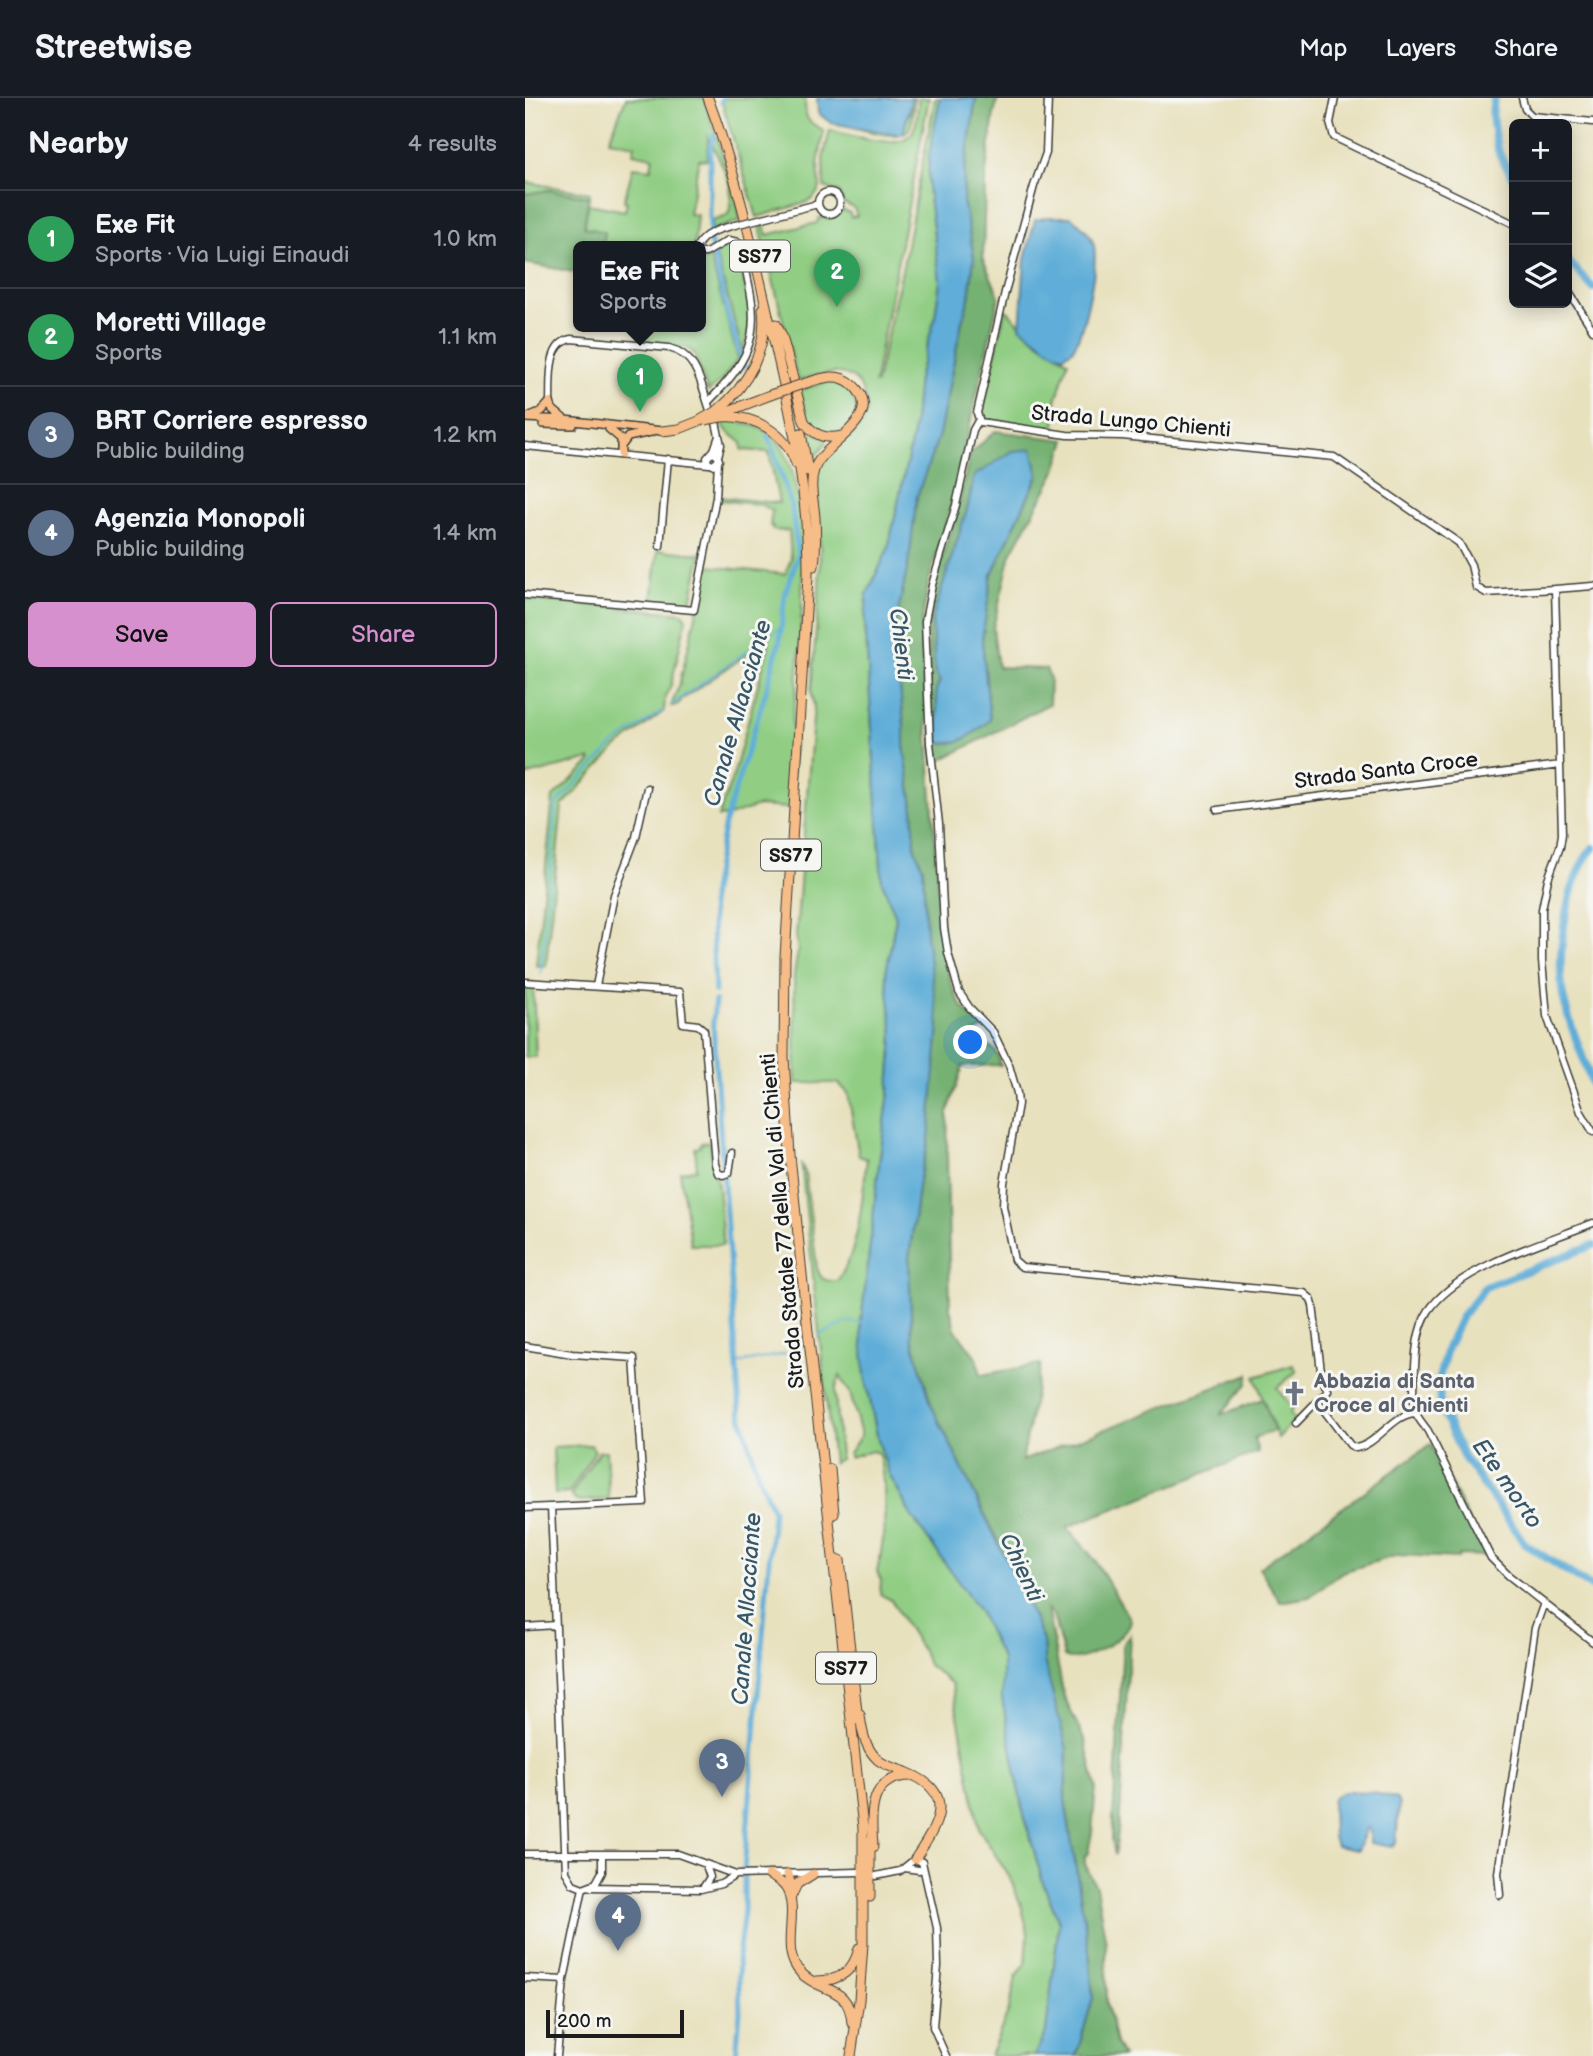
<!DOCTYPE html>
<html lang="en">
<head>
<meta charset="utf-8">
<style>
  :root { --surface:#171b24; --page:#242831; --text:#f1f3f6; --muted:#9ea1a6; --line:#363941; --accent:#d690ce }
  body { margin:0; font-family:"Balsamiq Sans",sans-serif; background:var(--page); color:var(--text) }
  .controls { position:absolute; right:21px; top:21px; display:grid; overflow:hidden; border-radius:10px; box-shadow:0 4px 18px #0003 }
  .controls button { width:63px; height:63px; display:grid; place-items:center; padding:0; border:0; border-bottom:2px solid var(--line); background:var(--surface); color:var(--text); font:35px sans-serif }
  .scale { position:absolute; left:21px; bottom:18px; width:138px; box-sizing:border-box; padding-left:7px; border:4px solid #1c1c1c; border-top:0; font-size:19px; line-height:24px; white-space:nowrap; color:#1c1c1c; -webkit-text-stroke:5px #f6f6f2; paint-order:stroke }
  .you { position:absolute; left:446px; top:945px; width:24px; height:24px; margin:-18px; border:5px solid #fff; border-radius:50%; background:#1a73e8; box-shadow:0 0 0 10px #1a73e833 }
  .badge { display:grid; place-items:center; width:46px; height:46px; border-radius:50%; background:var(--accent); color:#fff; font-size:23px; font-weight:700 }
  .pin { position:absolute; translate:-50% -58px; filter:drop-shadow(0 2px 4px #0008) }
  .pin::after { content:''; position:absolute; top:37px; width:24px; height:21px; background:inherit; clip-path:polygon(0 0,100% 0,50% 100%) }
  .popup { position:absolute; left:48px; top:143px; width:133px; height:91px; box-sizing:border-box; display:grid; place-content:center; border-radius:10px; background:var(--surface); filter:drop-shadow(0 2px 5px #0005); font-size:23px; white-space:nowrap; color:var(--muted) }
  .popup b { font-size:26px; color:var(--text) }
  .popup::after { content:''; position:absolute; left:50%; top:100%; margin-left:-14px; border:14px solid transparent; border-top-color:var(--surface) }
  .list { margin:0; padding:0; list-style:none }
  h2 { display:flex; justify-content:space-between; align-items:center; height:91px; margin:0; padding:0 28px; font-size:30px }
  h2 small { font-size:23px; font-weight:400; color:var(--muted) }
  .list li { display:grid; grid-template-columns:46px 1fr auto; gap:21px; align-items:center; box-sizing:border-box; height:98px; padding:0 28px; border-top:2px solid var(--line) }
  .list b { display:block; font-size:26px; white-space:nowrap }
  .list p { margin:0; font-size:23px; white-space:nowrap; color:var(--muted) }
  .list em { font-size:23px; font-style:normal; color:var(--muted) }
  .actions { display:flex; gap:14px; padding:21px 28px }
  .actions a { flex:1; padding:16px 0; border:2px solid var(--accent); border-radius:10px; text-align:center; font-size:24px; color:var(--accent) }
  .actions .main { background:var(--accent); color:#111 }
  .icon { flex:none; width:38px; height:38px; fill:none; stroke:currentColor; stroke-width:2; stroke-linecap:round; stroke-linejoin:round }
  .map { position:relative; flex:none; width:1068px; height:1958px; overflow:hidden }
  header { display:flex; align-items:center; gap:42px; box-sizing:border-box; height:98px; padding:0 35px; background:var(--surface); border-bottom:2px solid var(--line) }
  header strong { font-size:33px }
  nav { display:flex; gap:38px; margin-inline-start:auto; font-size:24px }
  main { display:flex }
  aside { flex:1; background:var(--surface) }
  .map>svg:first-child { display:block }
  .green { fill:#91ce84; stroke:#567550; stroke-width:2 }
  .forest { fill:#74b172; stroke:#486647; stroke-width:2; fill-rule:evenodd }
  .water { fill:#5fadd8; stroke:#3e647a; stroke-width:2 }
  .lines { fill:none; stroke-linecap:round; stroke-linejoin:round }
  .stream { stroke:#5fadd8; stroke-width:2 }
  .canal { stroke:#5fadd8; stroke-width:5 }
  .river { stroke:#5fadd8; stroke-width:8 }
  .minor-casing { stroke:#3b3a34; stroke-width:9 }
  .major-casing { stroke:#3b3a34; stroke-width:10 }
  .highway-casing { stroke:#3b3a34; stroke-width:11 }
  .minor { stroke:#fff; stroke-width:6 }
  .major { stroke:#f7bd88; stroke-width:7 }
  .highway { stroke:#f7bd88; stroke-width:9 }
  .minor-bridge-casing { stroke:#3b3a34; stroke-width:9; stroke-linecap:butt }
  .highway-bridge-casing { stroke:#3b3a34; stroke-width:11; stroke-linecap:butt }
  .minor-bridge { stroke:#fff; stroke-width:6 }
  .highway-bridge { stroke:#f7bd88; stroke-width:9 }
  .labels { text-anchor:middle; stroke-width:6; stroke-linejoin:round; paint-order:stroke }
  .shield { fill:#f6f6f2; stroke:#5d5d5c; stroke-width:2 }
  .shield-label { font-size:19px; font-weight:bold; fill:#1c1c1c }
  .street-label { font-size:21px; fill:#1c1c1c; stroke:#f6f6f2 }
  .worship-label { font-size:21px; font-weight:bold; fill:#5b616d; stroke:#f6f6f2; text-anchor:start }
  .water-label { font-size:23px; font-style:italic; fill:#375667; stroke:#f6f6f2 }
</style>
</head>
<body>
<header>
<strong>Streetwise</strong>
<nav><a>Map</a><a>Layers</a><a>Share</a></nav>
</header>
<main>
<aside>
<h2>Nearby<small>4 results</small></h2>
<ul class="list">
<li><span class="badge" style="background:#2e9e5b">1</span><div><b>Exe Fit</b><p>Sports · Via Luigi Einaudi</p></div><em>1.0 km</em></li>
<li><span class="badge" style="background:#2e9e5b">2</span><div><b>Moretti Village</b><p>Sports</p></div><em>1.1 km</em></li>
<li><span class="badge" style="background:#5c6f8a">3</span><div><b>BRT Corriere espresso</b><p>Public building</p></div><em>1.2 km</em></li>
<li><span class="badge" style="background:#5c6f8a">4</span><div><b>Agenzia Monopoli</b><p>Public building</p></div><em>1.4 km</em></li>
</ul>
<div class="actions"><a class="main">Save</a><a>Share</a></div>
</aside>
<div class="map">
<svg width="1068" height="1958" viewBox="0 0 1068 1958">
  <rect width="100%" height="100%" fill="#f6f6f2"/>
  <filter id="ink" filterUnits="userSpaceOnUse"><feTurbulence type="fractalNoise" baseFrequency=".0143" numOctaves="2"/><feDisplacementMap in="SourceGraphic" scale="14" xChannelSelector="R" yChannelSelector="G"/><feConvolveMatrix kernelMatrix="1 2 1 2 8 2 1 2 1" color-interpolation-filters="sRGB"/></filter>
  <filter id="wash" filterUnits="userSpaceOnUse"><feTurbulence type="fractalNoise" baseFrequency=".00686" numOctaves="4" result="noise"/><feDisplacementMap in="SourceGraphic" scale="28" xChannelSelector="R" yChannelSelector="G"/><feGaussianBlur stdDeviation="1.57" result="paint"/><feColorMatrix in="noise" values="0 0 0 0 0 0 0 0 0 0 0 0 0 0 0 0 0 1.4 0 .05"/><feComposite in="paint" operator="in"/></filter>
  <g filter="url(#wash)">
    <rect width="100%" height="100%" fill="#e8e1be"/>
    <!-- green -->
    <path class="green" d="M101,0h78l32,98 4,25 -28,9v-9l15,-5c13,-24 -8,-57 -19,-79l-1,23 -8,-1 -10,55 8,1 -3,31h-90v-14l-20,-4 4,-24 37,7 2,-9 -3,-1 9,-34 18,2 2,-12 -20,-4 2,-8 -26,-5z
      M199,0h81c0,20 0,23 18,32v5l-5,29 2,24 -7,11 -11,5 -45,13 -35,-115z
      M387,0h3c-2,9 -2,21 -5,29 -7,17 -47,3 -61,-1l35,5 26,-17z
      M394,0h10l-55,286h2l27,-118 32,-168h5l-11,57 -1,34 12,92 -5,36 -17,61 -5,56 -25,115 -21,45 -2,28 17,260 14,35 -10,56 7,61 -4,59 -9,63 -19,167 4,52 13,65 11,34 22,41 68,96 23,48v39l20,109 21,76 16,39 -13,110 -12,24h-44l19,-46 7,-33 10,-14 2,-30 -6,-25 -12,-30 -31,-49 -27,-145 -24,-19 -4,-11 -33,-54 -11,-6 1,-14 -4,-8c10,-41 10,-77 2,-118l-6,-3 -24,6v-4l12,-18 -11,-42 -10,-17 -5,15 5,68 -7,4 -32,-300 4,9 12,96c4,12 7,13 20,13 23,-29 25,-85 30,-122l-8,-3 -11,-63 -10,-10h-42l-2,-108 4,-24 -2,-15 18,-230 -3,-13c3,-48 10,-97 9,-145 -1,-24 -8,-51 -3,-75 7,-33 59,-36 48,-76 -10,-35 -43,-24 -67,-16l-39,-158 4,-2 4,14 50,-12 2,-5 14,-1 10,-7 7,3 1,4 6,-1 -3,-8 -11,-5 -4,-11 -15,-5 -1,-28 7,-29c17,5 67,20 80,5 8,-8 7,-26 9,-37z
      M0,84l65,11 -1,4 -40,-7 -24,4z
      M203,147l7,1 15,61 -1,21 -6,25 -28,-102z
      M185,159l28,102 -18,23 -12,10 -14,-39 -7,-5 -49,-7 3,-15h60v-66z
      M480,212l3,1 21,24 39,26 -12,40 -1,28 -66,-8 -7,-6z
      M306,283c42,9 25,61 -7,53 -5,-1 -11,-6 -15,-8l-9,-36z
      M205,322c16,3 32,6 44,17 41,38 27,194 23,247 -1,18 -8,36 -3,53l-5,71 -31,-2 -29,10 -11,1 16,-44 35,-129 -1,-3 -6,3 -78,54 -7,7 -6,1 8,-20 29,-120 77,8 6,-15 -2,-28 -17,-1 1,-4h-3l2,-16 -10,-5 -43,-5v-3l60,6 -10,-51 -27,-2v-7l-15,-12 -6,-9z
      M279,328l23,14v2l-10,12 -6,13z
      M133,452l43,4 -10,48 -4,2 -35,-3z
      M0,501l157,14 3,2 1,5 -15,65 -6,13 -1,13 -48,37 -54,58 -16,159 -10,1 17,-169 38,-35 -1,-3 -65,17z
      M0,884h8l3,75h-11z
      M185,1044l3,29 5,14 5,60h-32l-11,-73 17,-3 -2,-21 5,-1 1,-4z
      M768,1267l4,6 -20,17 16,20 -3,5 5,7 -17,18 -23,-61z
      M66,1347l4,6 -26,42 -14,1 -2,-47z
      M74,1353h7l3,48 -33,2 -5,-6z"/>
    <!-- forest -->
    <path class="forest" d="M451,0h22l-4,16 -9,65 -2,80 16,37 -45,199 -26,88 -5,32 -2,19 20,297c2,20 8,55 19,72 6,10 16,17 24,25l-10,5v4l22,14 5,14 -38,1 -15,46 -1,43 3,153 5,21 21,28 5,18 60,-11 -19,97 227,-87 -2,10 -27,31 43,-16 12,32 -21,7 4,14 -191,75 28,33 35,60c-2,18 -50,47 -66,37l-11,-42 -6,-6 17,88 21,44 11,46 -4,45 -4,21 -3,3v8l11,23 10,56 1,60 9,40 7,13h-47l17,-58 -4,-47 -24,-151 2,-51 -23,-88 -1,-20 -19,-46 -92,-188 -20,-68 -3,-81 10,-78 10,-40 -3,-204 -3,-68 -8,-19 -2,-42 -9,-61v-21l-10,-94 15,-71 8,-64 22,-61 23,-114 7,-23 5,-41 -11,-56 1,-27z
      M24,92l40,7 -5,30 20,5v14h-25v27l-54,-10v-69z
      M470,333l71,9 -11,33 -44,81 -18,74 5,39 48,2 4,9 -1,26 -115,60 -7,-138 6,-38 26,-86 11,-48zM449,378h64l-46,98 -10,66 8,80 -51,23 1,-62 -4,-14z
      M906,1346l55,112 -27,-1 -1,3 -60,-3 -56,17 -33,25 -29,5 -21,-34z
      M605,1536l-10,182 -5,39 -3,-16 11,-196z"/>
    <!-- water -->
    <path class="water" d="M292,0h95l-9,36h-7l-65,-11 -13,-10z
      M415,0h36l-12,76 -1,27 11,56 -5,41 -7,23 -23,114 -22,61 -8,64 -15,71 10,94v21l9,61 2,42 8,19 3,68 13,89 -10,115 -10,40 -10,78 3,81 20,68 92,189 19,45 1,20 23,88 -2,51 24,151 4,47 -17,58h-42l12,-24 13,-110 -16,-39 -21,-76 -20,-109v-39l-23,-48 -68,-96 -22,-41 -11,-34 -13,-65 -4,-52 19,-167 9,-63 4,-59 -7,-61 10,-56 -14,-35 -17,-260 2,-28 21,-45 25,-115 5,-56 17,-61 5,-36 -12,-92 1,-34z
      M523,119h23c9,7 18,14 22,25 7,19 -9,91 -21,108 -2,2 -7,4 -9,6l-13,-6 -30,-23 5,-68 10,-39z
      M507,351l6,26 -46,99 -10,66 8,80c-16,13 -29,26 -51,23l-3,-53 4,-9 -5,-7 -3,-55 36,-113 6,-30 39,-25z
      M818,1694h29l25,7 2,6 -3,38 -4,4 -22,-4v-14l-3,-2 -9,23 -22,-4 -3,-9 -1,-34 2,-6z"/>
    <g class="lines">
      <!-- stream -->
      <path class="stream" d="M146,607l110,-78
        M16,875l15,-169 59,-61 49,-33
        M295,1237l27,-13 15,1
        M210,1266l54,-11 15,-9"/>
      <!-- canal -->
      <path class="canal" d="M196,4l1,-4
        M188,37l-3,14v91l17,71 17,56
        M243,338l3,8
        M190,894l-4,-95 14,-75 41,-131 14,-52 5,-46 13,-37 -6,-48 -19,-59
        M190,903l-2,20 2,34 25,357 18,63 15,36 -29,359v41l-6,45 2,56 -4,44"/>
      <!-- river -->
      <path class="river" d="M970,0c-6,13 0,48 7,61 3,7 9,12 12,20
        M1042,162l26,28
        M1068,750c-28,31 -39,117 -28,156 7,28 19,55 28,82
        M1068,1147l-108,42 -23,29 -15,32 -8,30 1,29 23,49 62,88 68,44"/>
    </g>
  </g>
  <g filter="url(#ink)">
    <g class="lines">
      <defs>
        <path id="minor" d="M523,0l-2,55 -12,33 -29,106 -28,121 3,9 87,13 55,1 212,21 125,86 12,22 5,22 10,6 69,-4
          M810,0l-5,25 4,14 180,87
          M997,0l3,11 7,7 61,6
          M293 105a11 11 0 1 1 22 0a11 11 0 1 1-22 0Z
          M238,120l55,-14
          M172,148c8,-14 23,-17 38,-21
          M176,155h5l22,-13 10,2c6,13 8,29 11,43 12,54 -3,79 -41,117
          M1042,191l26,41
          M25,304c1,-20 -4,-58 21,-63l98,9c29,7 32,37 41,62
          M453,323l-5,9 -17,75 -24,80 -7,36 5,122 9,81 5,104 4,25 11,39 10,15 24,25 16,33 8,28 1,11 -14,79 -1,23 11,54 8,7 282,26 7,6 2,6 9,74 6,11 -32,33
          M191,324l5,23 -3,11
          M0,348l184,18
          M187,355l5,2 2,5 -6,5 -5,-2 -1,-5 7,-8 5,-14
          M135,448l8,-87
          M1068,488l-38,3 7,245 -2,13 -12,32 -6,30v52l5,55 34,96 12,20
          M0,497l169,15 22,-113 2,-35
          M692,712l343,-45
          M0,884l155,10 3,31 15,2 6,5 11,134 3,9 5,2 6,-2 3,-20
          M71,888l18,-91 22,-58 11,-49
          M1068,1125c-49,20 -126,41 -160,82 -14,16 -17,40 -18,61 0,9 -3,40 1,47 2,6 8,12 12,18l63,127 17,17 85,67
          M0,1248l47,8 62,4 10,145 -119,5
          M792,1303l33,44 6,3c22,-4 37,-34 59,-35
          M26,1409l15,365 7,12 10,4 13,-5 6,-11v-18
          M0,1529l31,-2
          M0,1756h153l58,21 122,-3
          M390,1761l7,3 15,66 1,38 -5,61 13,29
          M380,1770l14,2
          M351,1778l24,-5 15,-12
          M66,1789l110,2 20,-5 15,-9
          M178,1790l7,-11 -4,-12
          M975,1797l-2,-22 37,-245 9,-25
          M0,1880l39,2
          M32,1958l7,-76 19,-92"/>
        <path id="major" d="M25,304l2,7 13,11
          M3,319l14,-6 8,-9
          M0,320l40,2 97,11
          M18,326l30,1
          M84,331l12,10v16
          M97,347l6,-8 23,-5"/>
        <path id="highway" d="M183,0c27,72 44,146 61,221 20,85 40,169 39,258l-23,380 -1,100 6,98 15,149 58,524v116l-4,56 -8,56
          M251,226l6,12 22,85c9,14 21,19 37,15
          M281,285c16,-5 32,-11 46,1 38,34 -30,58 -38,86 -5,15 0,32 1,48 1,16 1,32 -1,48
          M193,312c30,-25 50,-61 45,-101
          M198,315l50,-19
          M196,319c32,-3 65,15 75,47
          M137,333l17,-2 20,-8
          M276,335l7,38
          M305,1371l4,45
          M315,1462l18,160
          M335,1617c2,17 5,33 18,45 9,7 20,9 30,13 50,20 30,52 7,86
          M345,1744v55
          M348,1749c-2,-31 -6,-71 38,-71
          M263,1776l4,18
          M244,1777c6,3 13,7 17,13 15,25 -8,62 15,85 21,21 48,11 51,50
          M265,1801l7,-15 16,-10
          M292,1883c23,0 37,-10 42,-33"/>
      </defs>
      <!-- minor casing -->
      <use href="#minor" class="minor-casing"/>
      <!-- major casing -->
      <use href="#major" class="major-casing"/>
      <!-- highway casing -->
      <use href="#highway" class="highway-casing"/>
      <!-- minor -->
      <use href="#minor" class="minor"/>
      <!-- major -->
      <use href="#major" class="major"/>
      <!-- highway -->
      <use href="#highway" class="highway"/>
      <defs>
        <path id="minor-bridge" d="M210,127l28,-7"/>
        <path id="highway-bridge" d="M248,296l33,-11
          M180,322l16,-3
          M174,323l19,-11"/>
      </defs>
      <!-- minor-bridge casing -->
      <use href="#minor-bridge" class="minor-bridge-casing"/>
      <!-- highway-bridge casing -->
      <use href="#highway-bridge" class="highway-bridge-casing"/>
      <!-- minor-bridge -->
      <use href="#minor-bridge" class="minor-bridge"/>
      <!-- highway-bridge -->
      <use href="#highway-bridge" class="highway-bridge"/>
    </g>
  </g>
  <!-- icons -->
  <defs>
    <symbol id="church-bare" viewBox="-9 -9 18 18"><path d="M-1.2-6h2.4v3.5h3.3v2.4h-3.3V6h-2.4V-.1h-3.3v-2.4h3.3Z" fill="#6b7280" stroke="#f6f6f2" stroke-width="2.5" paint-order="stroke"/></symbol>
  </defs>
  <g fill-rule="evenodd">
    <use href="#church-bare" x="752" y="1278" width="35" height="35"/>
  </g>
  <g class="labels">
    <!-- shield labels -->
    <g class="shield">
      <rect x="205" y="142.5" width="60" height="31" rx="5"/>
      <rect x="236" y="741.5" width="60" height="31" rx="5"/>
      <rect x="291" y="1554.5" width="60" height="31" rx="5"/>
    </g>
    <g class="shield-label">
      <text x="235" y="165">SS77</text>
      <text x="266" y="764">SS77</text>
      <text x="321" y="1577">SS77</text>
    </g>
    <!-- street labels -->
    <g class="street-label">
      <text transform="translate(606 323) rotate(5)" y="7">Strada Lungo Chienti</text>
      <text transform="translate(861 672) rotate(-7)" y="7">Strada Santa Croce</text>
      <text transform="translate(257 1123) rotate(-95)" y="7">Strada Statale 77 della Val di Chienti</text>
    </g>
    <!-- worship labels -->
    <g class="worship-label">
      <text x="789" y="1290">Abbazia di Santa<tspan x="789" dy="24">Croce al Chienti</tspan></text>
    </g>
    <!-- water labels -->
    <g class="water-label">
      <text transform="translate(377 546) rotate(83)" y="8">Chienti</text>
      <text transform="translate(212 615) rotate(-74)" y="8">Canale Allacciante</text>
      <text transform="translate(983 1385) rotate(55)" y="8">Ete morto</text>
      <text transform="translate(497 1469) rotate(65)" y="8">Chienti</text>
      <text transform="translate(221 1511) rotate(-86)" y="8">Canale Allacciante</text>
    </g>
  </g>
</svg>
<div class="controls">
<button>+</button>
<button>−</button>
<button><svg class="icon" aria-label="layers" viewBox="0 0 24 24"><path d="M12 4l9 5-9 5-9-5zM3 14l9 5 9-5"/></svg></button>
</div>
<div class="scale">200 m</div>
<div class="you"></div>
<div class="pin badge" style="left:115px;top:314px;background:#2e9e5b">1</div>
<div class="popup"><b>Exe Fit</b>Sports</div>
<div class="pin badge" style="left:312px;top:209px;background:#2e9e5b">2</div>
<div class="pin badge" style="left:197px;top:1699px;background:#5c6f8a">3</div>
<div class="pin badge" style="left:93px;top:1853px;background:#5c6f8a">4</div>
</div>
</main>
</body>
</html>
